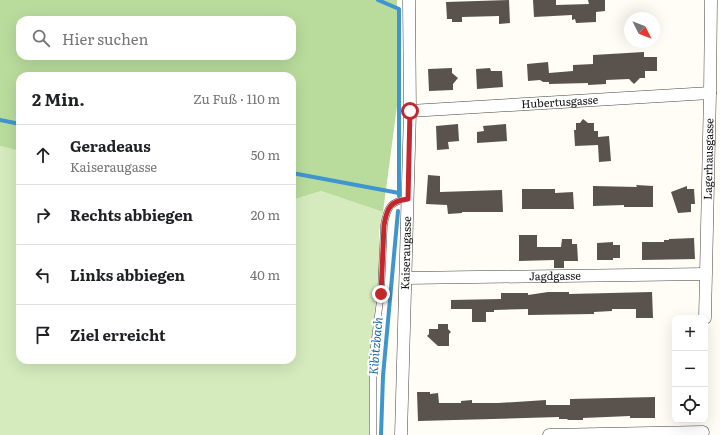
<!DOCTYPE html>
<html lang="de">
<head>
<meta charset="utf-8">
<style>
  :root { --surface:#fff; --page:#f2f2f2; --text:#202124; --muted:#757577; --line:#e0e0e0 }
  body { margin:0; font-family:Literata,serif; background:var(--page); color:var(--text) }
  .controls { position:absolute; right:12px; bottom:12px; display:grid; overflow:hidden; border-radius:8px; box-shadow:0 4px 16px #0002 }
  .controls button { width:36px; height:36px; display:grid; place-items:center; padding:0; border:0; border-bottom:1px solid var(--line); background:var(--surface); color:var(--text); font:20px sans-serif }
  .compass { position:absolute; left:624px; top:12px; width:36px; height:36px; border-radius:50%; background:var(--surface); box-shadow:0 4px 16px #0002; rotate:132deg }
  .stop { position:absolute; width:12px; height:12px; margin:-9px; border:3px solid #c4262e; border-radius:50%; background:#fff }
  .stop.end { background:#c4262e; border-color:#fff; box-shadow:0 1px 4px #0008 }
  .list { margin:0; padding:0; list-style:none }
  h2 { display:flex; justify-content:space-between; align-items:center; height:52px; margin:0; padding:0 16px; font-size:17px }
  h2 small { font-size:13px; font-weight:400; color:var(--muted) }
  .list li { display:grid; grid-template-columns:26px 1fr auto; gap:12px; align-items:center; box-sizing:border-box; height:60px; padding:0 16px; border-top:1px solid var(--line) }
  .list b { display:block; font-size:15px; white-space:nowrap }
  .list p { margin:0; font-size:13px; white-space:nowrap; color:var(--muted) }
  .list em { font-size:13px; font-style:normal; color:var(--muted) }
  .icon { flex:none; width:22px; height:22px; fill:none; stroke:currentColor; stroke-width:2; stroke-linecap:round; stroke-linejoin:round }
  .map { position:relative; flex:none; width:720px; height:435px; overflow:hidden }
  .search { position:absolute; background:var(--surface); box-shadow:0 4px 16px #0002; left:16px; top:16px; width:280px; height:44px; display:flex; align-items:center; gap:10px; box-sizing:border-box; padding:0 14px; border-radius:12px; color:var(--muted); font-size:15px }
  .panel { position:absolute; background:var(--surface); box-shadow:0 4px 16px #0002; left:16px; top:72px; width:280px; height:292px; border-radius:12px }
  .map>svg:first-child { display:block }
  .green { fill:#d5ebbd }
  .forest { fill:#b9dc9c; fill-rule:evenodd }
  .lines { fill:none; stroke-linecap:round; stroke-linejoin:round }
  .stream { stroke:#3f96cf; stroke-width:4 }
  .building { fill:#5a524d }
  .lane-casing { stroke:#444; stroke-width:7 }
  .street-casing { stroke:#444; stroke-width:13 }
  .lane { stroke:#fff; stroke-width:6 }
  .street { stroke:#fff; stroke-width:12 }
  .route { stroke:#c4262e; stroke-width:5 }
  .labels { text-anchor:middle; stroke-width:4; stroke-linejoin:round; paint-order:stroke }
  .street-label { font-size:11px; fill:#111; stroke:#fff }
  .water-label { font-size:12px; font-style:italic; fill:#1768a6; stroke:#fff }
</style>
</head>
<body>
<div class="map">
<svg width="720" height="435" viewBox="0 0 720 435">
  <rect width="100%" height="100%" fill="#fffdf5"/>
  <!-- green -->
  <path class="green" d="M0,146l20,5v209h272v-160l29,-9 62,21 -4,19v44l-9,78 -1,82h-369z"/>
  <!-- forest -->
  <path class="forest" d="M0,0h397v106l-14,106 -62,-21 -29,9v-124h-272v75l-20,-5zM20,20h272v36h-272z"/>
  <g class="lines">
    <!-- stream -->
    <path class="stream" d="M378,0l21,9v187
      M0,120l20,4
      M292,173l107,20
      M381,435l2,-59 15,-165"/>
  </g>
  <!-- building -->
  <path class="building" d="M509,0l1,23 -11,1v-8l-37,1v5h-10v-3h-5l-1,-17z
    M533,0h23v5l33,-1 -1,-4h17v11l-9,1v10l-20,1 -1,-4 -3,1v-5l-38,2z
    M644,52v5h13v14h-12v7h-5l-6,6 -5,-5 -23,1v4l-18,1v-2l-39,1v-2h-6l-3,-2 -12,1 -1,-17 21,-2 1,11 24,-2v-6l20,-1v-9z
    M452,68v5l6,5 -5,6v6l-24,1 -1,-22z
    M490,68l1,3h11l1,16 -26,2 -1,-20z
    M583,119l5,4h6v8h4v6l11,-1 2,25 -12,1 -1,-17 -23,1 -1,-16h2v-7h4z
    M458,124l1,17 -11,1 1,7 -12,1 -1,-24z
    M506,124l1,17 -30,2v-11l7,-1 -1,-5z
    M428,175l12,1v16l62,-2 1,22h-41v1l-14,1 -1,-9 -21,-1z
    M636,185l17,1v21h-29v-2l-31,1v-20l44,1z
    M687,186v3h7l1,15h-4v8l-13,1 -7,-21z
    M522,189h33v4l18,-1 1,17h-52z
    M519,235h18v12h24l1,-8h10v5h5l1,17h-14v7h-10v-8l-35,1z
    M694,238l1,21 -53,1v-18h22v-2h5v-1z
    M613,242v3h7v13h-7v2h-16v-17z
    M548,292h21v2l83,-2 1,26h-17v-9h-24v2l-18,1v2l-66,1v-6l-34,1v2h-8v10h-14v-13h-21v-9l50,-1v-6h27v2z
    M438,324h10v5l3,3 -2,2v12h-11l-11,-10 2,-2v-5h9z
    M417,392h13v2l8,-1 1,10h22v-2l11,-1v3h26l48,-3v5h24v-6l85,-2v21h-25v-2l-47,2v2h-16l1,-1h-9v-2l-141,4z"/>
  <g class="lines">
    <defs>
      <path id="lane" d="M373,435v-81l8,-61 3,-68c3,-17 6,-24 24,-26"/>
      <g id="street">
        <path id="s1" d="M410,111l300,-18"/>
        <path id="s2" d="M406,278l299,-4"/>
        <path id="s3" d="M705,318l5,-225 1,-93"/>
        <path id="s4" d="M401,435l9,-324 -1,-111"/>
        <path d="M549,435l154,-3"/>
      </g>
    </defs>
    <!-- lane casing -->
    <use href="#lane" class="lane-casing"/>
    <!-- street casing -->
    <use href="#street" class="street-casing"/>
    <!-- lane -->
    <use href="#lane" class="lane"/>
    <!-- street -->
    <use href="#street" class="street"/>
  </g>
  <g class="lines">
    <!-- route -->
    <path class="route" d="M381,294l3,-69c3,-17 6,-24 24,-26l2,-88"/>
  </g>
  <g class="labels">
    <!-- street labels -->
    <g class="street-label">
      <text dy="4" stroke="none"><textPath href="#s1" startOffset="150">Hubertusgasse</textPath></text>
      <text dy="4" stroke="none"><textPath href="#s3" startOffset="159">Lagerhausgasse</textPath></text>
      <text dy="4" stroke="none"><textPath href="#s4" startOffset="182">Kaiseraugasse</textPath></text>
      <text dy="4" stroke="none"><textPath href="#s2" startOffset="149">Jagdgasse</textPath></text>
    </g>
    <!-- water labels -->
    <g class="water-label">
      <text transform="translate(376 346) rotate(-85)" y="4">Kibitzbach</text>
    </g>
  </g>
</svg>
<div class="controls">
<button>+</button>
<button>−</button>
<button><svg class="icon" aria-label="locate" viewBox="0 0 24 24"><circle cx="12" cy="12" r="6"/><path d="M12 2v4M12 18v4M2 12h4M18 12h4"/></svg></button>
</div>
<svg class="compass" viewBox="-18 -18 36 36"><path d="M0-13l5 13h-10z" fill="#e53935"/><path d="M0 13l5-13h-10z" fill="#757577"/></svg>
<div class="stop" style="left:410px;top:111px"></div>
<div class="stop end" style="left:381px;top:294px"></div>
<div class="search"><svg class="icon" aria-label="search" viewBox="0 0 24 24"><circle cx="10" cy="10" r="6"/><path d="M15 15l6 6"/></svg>Hier suchen</div>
<section class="panel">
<h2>2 Min.<small>Zu Fuß · 110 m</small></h2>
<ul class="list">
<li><svg class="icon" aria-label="ahead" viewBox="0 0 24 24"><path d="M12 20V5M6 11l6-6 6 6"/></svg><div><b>Geradeaus</b><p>Kaiseraugasse</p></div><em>50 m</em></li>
<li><svg class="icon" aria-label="right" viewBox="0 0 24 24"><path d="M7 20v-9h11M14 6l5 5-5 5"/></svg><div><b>Rechts abbiegen</b></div><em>20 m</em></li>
<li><svg class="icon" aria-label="left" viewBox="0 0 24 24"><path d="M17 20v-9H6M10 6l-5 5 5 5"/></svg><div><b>Links abbiegen</b></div><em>40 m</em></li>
<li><svg class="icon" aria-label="arrive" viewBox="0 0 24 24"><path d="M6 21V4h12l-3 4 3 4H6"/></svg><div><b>Ziel erreicht</b></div></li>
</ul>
</section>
</div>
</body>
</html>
